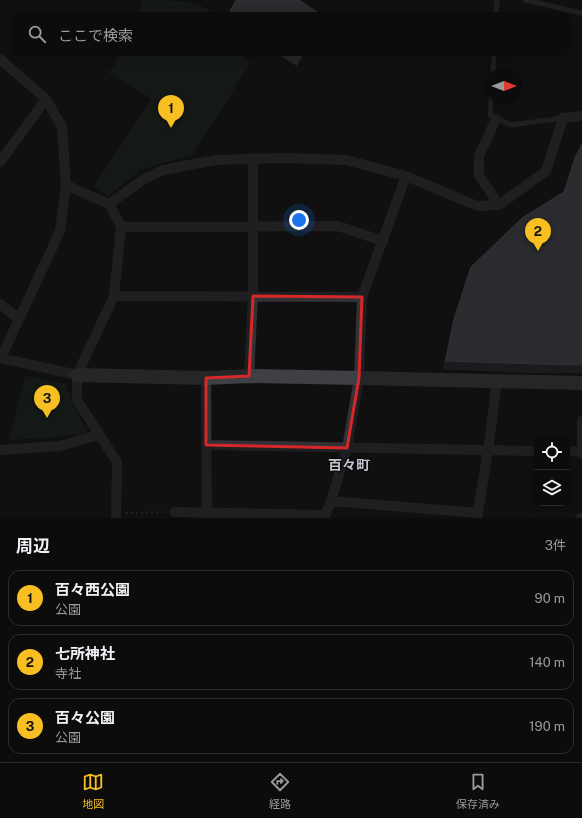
<!DOCTYPE html>
<html lang="ja">
<head>
<meta charset="utf-8">
<style>
  :root { --surface:#0c0c0d; --page:#151516; --text:#f1f3f6; --muted:#9a9b9d; --line:#2c2c2e; --accent:#f7bf22 }
  body { margin:0; font-family:"Public Sans","Noto Sans JP",sans-serif; background:var(--page); color:var(--text) }
  .controls { position:absolute; right:12px; bottom:12px; display:grid; overflow:hidden; border-radius:8px; box-shadow:0 2px 10px #0003 }
  .controls button { width:36px; height:36px; display:grid; place-items:center; padding:0; border:0; border-bottom:1px solid var(--line); background:var(--surface); color:var(--text); font:20px sans-serif }
  .compass { position:absolute; left:486px; top:68px; width:36px; height:36px; border-radius:50%; background:var(--surface); box-shadow:0 2px 10px #0003; rotate:90deg }
  .you { position:absolute; left:299px; top:220px; width:14px; height:14px; margin:-10px; border:3px solid #fff; border-radius:50%; background:#1a73e8; box-shadow:0 0 0 6px #1a73e833 }
  .badge { display:grid; place-items:center; width:26px; height:26px; border-radius:50%; background:var(--accent); color:#111; font-size:13px; font-weight:700 }
  .pin { position:absolute; translate:-50% -33px; filter:drop-shadow(0 1px 2px #0008) }
  .pin::after { content:''; position:absolute; top:21px; width:14px; height:12px; background:inherit; clip-path:polygon(0 0,100% 0,50% 100%) }
  .list { margin:0; padding:0; list-style:none }
  h2 { display:flex; justify-content:space-between; align-items:center; height:52px; margin:0; padding:0 16px; font-size:17px }
  h2 small { font-size:13px; font-weight:400; color:var(--muted) }
  .list li { display:grid; grid-template-columns:26px 1fr auto; gap:12px; align-items:center; box-sizing:border-box; height:56px; margin:0 8px 8px; padding:0 8px; border:1px solid var(--line); border-radius:12px }
  .list b { display:block; font-size:15px; white-space:nowrap }
  .list p { margin:0; font-size:13px; white-space:nowrap; color:var(--muted) }
  .list em { font-size:13px; font-style:normal; color:var(--muted) }
  .icon { flex:none; width:22px; height:22px; fill:none; stroke:currentColor; stroke-width:2; stroke-linecap:round; stroke-linejoin:round }
  .map { position:relative; flex:none; width:582px; height:518px; overflow:hidden }
  .search { position:absolute; background:var(--surface); box-shadow:0 2px 10px #0003; left:12px; right:12px; top:12px; height:44px; display:flex; align-items:center; gap:10px; box-sizing:border-box; padding:0 14px; border-radius:12px; color:var(--muted); font-size:15px }
  .sheet { height:244px; background:var(--surface) }
  nav { display:flex; justify-content:space-around; align-items:center; box-sizing:border-box; height:56px; border-top:1px solid var(--line); background:var(--surface); font-size:11px; color:var(--muted) }
  nav a { display:grid; justify-items:center; gap:2px }
  nav .on { color:var(--accent) }
  .map>svg:first-child { display:block }
  .green { fill:#1c241d }
  .lines { fill:none; stroke-linecap:round; stroke-linejoin:round }
  .path { stroke:#37383d; stroke-width:2; stroke-dasharray:2 3; stroke-linecap:butt }
  .lane { stroke:#313136; stroke-width:5 }
  .street { stroke:#313136; stroke-width:10 }
  .secondary { stroke:#3e4046; stroke-width:14 }
  .wall { fill:#414147 }
  .shaded-wall { fill:#29292d }
  .building { fill:#4b4c53; stroke:#595a62 }
  .marked { fill:none; stroke:#d62828; stroke-width:3; stroke-linejoin:round }
  .labels { text-anchor:middle; stroke-width:3; stroke-linejoin:round; paint-order:stroke }
  .quarter-label { font-size:14px; font-weight:bold; fill:#c1c4ce; stroke:#0b0b0c }
</style>
</head>
<body>
<div class="map">
<svg width="582" height="518" viewBox="0 0 582 518">
  <rect width="100%" height="100%" fill="#101011"/>
  <!-- green -->
  <path class="green" d="M143,0c21,0 61,0 74,16h-79z
    M122,52h119l9,12 -58,92 -30,7 -23,8 -31,26 -14,-11 57,-87 -42,-26z
    M25,376l40,8 7,18 16,31 -28,4 -51,3z"/>
  <g class="lines">
    <!-- path -->
    <path class="path" d="M126,513l39,-1"/>
    <!-- lane -->
    <path class="lane" d="M525,0l57,13
      M496,16l1,-16
      M493,74l1,-22
      M492,86l-2,29 21,10 52,-7"/>
    <!-- street -->
    <path class="street" d="M0,59l46,40 16,28 4,58 -6,46 -59,127
      M496,119l-17,37v19l20,30
      M0,162l46,-63
      M66,185l43,19 12,23 -7,69 -37,79v25l40,62 -1,56
      M109,204l35,-25 19,-9 53,-10 67,-2 63,2 60,16 71,30 22,-1 47,-34 17,-53 19,-2
      M121,227l217,-1 45,15
      M114,296l248,1
      M0,304l19,15
      M0,358l77,17
      M249,376l4,-80v-138
      M206,378l1,140
      M582,421v33
      M206,445l331,6
      M0,450l59,-4 40,-11
      M567,451l14,1
      M331,501l147,12
      M175,512l150,3
      M324,518l7,-17 16,-53 12,-70 3,-81 44,-121
      M477,518l11,-67 9,-70
      M581,518h1"/>
    <!-- secondary -->
    <path class="secondary" d="M77,375l129,3 43,-2 110,2 223,5"/>
  </g>
  <!-- wall -->
  <path class="wall" d="M230,11l93,5h-95z
    M274,52h31l-8,14z
    M471,267l66,106 -94,-4 9,-44z"/>
  <!-- shaded-wall -->
  <path class="shaded-wall" d="M303,52h2l-8,14 3,-8z
    M446,361l136,4v8h-45l-94,-4z"/>
  <!-- building -->
  <path class="building" d="M236,0h63l24,16h-90l-2,-1 -1,-4z
    M291,52h12l-3,6z
    M582,144v221l-42,-1 -94,-3 9,-45 16,-49 51,-49 42,-26 11,-34z"/>
  <!-- marked area -->
  <path d="M0 0H582V518H0ZM253,296l109,1 -3,81 -12,70 -141,-3v-67l43,-2z" fill="#101011" fill-opacity=".55" fill-rule="evenodd"/>
  <path class="marked" d="M253,296l109,1 -3,81 -12,70 -141,-3v-67l43,-2z"/>
  <g class="labels">
    <!-- quarter labels -->
    <g class="quarter-label">
      <text x="349" y="470">百々町</text>
    </g>
  </g>
</svg>
<div class="controls">
<button><svg class="icon" aria-label="locate" viewBox="0 0 24 24"><circle cx="12" cy="12" r="6"/><path d="M12 2v4M12 18v4M2 12h4M18 12h4"/></svg></button>
<button><svg class="icon" aria-label="layers" viewBox="0 0 24 24"><path d="M12 4l9 5-9 5-9-5zM3 14l9 5 9-5"/></svg></button>
</div>
<svg class="compass" viewBox="-18 -18 36 36"><path d="M0-13l5 13h-10z" fill="#e53935"/><path d="M0 13l5-13h-10z" fill="#9a9b9d"/></svg>
<div class="you"></div>
<div class="pin badge" style="left:171px;top:128px">1</div>
<div class="pin badge" style="left:538px;top:251px">2</div>
<div class="pin badge" style="left:47px;top:418px">3</div>
<div class="search"><svg class="icon" aria-label="search" viewBox="0 0 24 24"><circle cx="10" cy="10" r="6"/><path d="M15 15l6 6"/></svg>ここで検索</div>
</div>
<section class="sheet">
<h2>周辺<small>3件</small></h2>
<ul class="list">
<li><span class="badge">1</span><div><b>百々西公園</b><p>公園</p></div><em>90 m</em></li>
<li><span class="badge">2</span><div><b>七所神社</b><p>寺社</p></div><em>140 m</em></li>
<li><span class="badge">3</span><div><b>百々公園</b><p>公園</p></div><em>190 m</em></li>
</ul>
</section>
<nav>
<a class="on"><svg class="icon" aria-label="map" viewBox="0 0 24 24"><path d="M3 6l6-2 6 2 6-2v14l-6 2-6-2-6 2zM9 4v14M15 6v14"/></svg>地図</a>
<a><svg class="icon" aria-label="directions" viewBox="0 0 24 24"><path d="M12 3l9 9-9 9-9-9zM9 14v-3h6M13 9l2 2-2 2"/></svg>経路</a>
<a><svg class="icon" aria-label="saved" viewBox="0 0 24 24"><path d="M7 4h10v16l-5-4-5 4z"/></svg>保存済み</a>
</nav>
</body>
</html>
